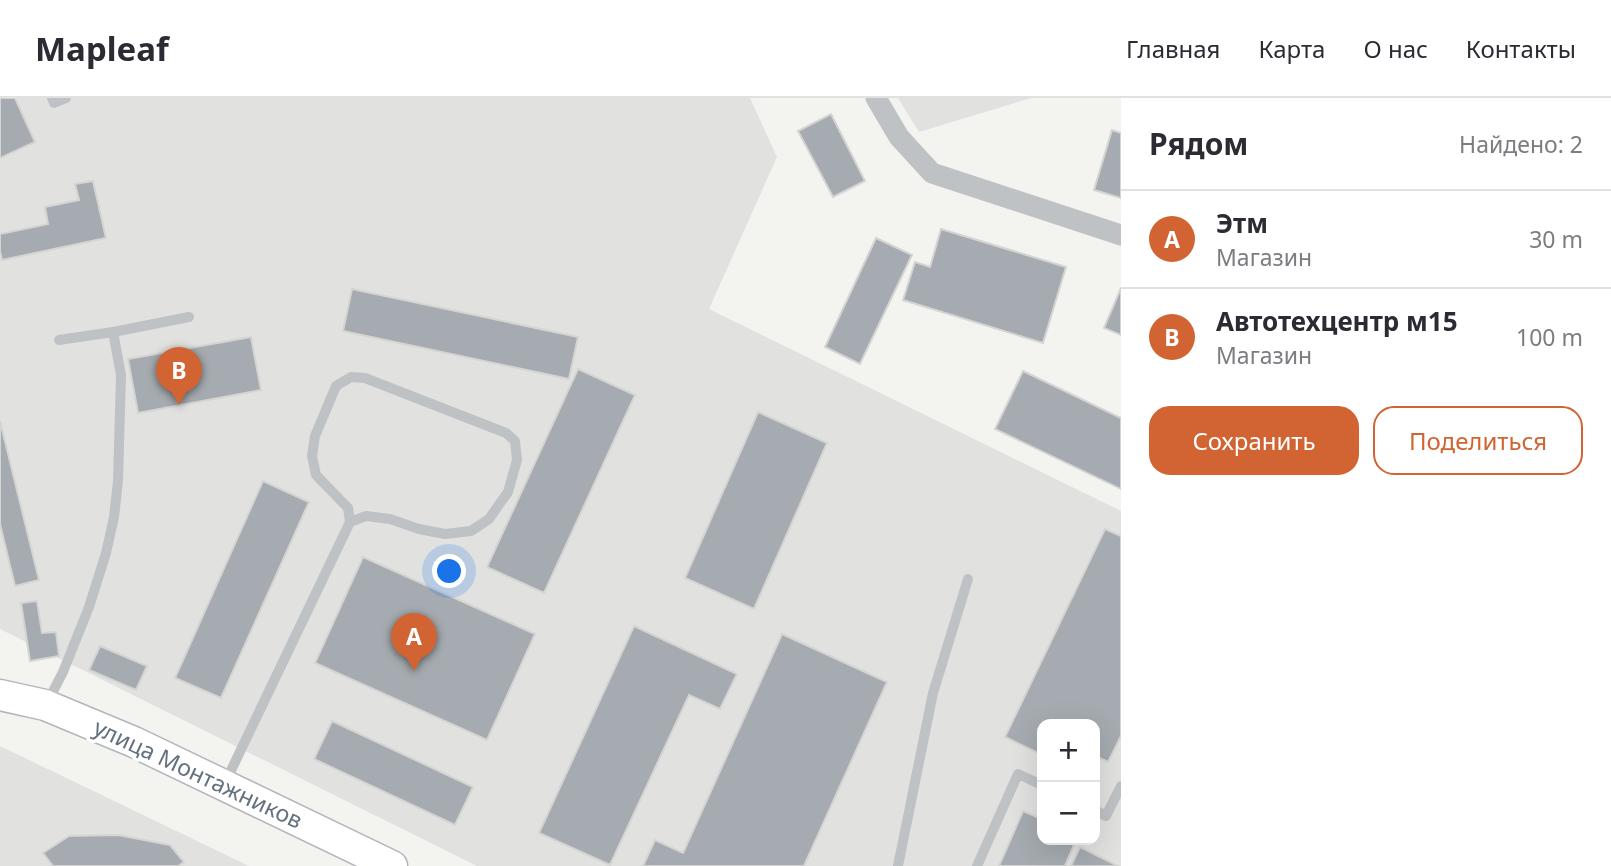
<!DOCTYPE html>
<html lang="ru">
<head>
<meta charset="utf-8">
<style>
  :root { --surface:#fff; --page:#f2f2f3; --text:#2b2b33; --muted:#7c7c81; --line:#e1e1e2; --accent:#d16432 }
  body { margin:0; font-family:"Noto Sans",sans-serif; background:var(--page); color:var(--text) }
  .controls { position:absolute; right:21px; bottom:21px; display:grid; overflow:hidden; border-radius:14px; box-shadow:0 7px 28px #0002 }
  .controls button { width:63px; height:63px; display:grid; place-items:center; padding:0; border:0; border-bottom:2px solid var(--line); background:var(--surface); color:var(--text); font:35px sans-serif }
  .you { position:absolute; left:450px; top:474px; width:24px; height:24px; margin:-18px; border:5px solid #fff; border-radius:50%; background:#1a73e8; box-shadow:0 0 0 10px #1a73e833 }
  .badge { display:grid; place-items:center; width:46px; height:46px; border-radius:50%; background:var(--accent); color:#fff; font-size:23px; font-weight:700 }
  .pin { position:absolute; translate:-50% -58px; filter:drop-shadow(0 2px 4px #0008) }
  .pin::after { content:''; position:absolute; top:37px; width:24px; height:21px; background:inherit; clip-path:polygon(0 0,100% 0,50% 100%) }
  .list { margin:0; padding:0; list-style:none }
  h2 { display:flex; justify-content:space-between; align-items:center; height:91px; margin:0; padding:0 28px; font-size:30px }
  h2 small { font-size:23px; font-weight:400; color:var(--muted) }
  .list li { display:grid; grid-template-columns:46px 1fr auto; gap:21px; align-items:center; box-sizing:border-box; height:98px; padding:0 28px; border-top:2px solid var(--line) }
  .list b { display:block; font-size:26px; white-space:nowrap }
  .list p { margin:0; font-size:23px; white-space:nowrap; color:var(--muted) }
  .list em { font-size:23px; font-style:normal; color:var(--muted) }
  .actions { display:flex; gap:14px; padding:21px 28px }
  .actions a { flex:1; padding:16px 0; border:2px solid var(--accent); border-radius:21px; text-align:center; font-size:24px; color:var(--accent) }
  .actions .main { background:var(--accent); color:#fff }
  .map { position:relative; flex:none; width:1121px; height:768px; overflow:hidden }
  header { display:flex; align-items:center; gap:42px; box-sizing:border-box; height:98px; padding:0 35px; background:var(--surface); border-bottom:2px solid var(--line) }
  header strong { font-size:33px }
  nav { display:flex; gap:38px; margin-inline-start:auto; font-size:24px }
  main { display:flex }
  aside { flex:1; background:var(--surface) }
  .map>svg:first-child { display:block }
  .built { fill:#e1e2e0; fill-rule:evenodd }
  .building { fill:#a5abb0; stroke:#d4d5d3; stroke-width:2 }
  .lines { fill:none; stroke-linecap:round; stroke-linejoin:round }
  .secondary-casing { stroke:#b2b6ba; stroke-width:33 }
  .lane { stroke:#bfc2c5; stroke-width:10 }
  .street { stroke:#bfc2c5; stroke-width:21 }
  .secondary { stroke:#fff; stroke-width:30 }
  .labels { text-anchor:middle; stroke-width:7; stroke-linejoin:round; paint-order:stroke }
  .street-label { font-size:23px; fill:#65717e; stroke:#fff }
</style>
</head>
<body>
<header>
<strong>Mapleaf</strong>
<nav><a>Главная</a><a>Карта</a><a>О нас</a><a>Контакты</a></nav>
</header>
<main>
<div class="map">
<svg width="1121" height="768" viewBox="0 0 1121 768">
  <rect width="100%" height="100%" fill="#f3f3f0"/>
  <!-- built -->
  <path class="built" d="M0,0h750l27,59 -68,152 412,202v355h-644l-477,-237zM1042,626h53v116h-53z
    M898,0h133l-112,34z
    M0,648l249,120h-249z"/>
  <!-- building -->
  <path class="building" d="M0,0h15l20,44 -35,16z
    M831,16l34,67 -32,16 -35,-66z
    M1112,32l9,3v65l-27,-8z
    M93,83l13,57 -104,22 -2,-9v-17l48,-10 -3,-17 34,-7 -4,-16z
    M941,131l125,38 -23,76 -140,-43 12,-38 15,5z
    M876,140l36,17 -52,109 -35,-17z
    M1121,190v47l-17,-7z
    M352,191l226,48 -9,42 -226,-48z
    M251,239l10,53 -123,23 -10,-54z
    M578,271l57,26 -91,198 -57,-26z
    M1023,273l98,47v71l-126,-60z
    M758,314l69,31 -73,166 -69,-31z
    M0,323l39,159 -24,6 -15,-62z
    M263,383l46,21 -88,196 -46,-20z
    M1105,431l16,7v200l-13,26 -13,-6v-32h-53v31l-37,-18z
    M363,459l172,77 -48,106 -172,-77z
    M37,503l5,32 14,-1 3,24 -29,5 -9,-58z
    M634,528l103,48 -17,35 -31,-14 -79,170 -71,-32z
    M782,536l105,48 -83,184h-161l12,-26 28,13z
    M100,548l47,20 -11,24 -47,-20z
    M332,623l141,66 -18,38 -141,-66z
    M1023,713l19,8v21h34l-11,26h-66z
    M118,737l52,10 14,17 -6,4h-125l-10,-13 26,-17z
    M1080,749l38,19h-47z"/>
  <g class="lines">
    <defs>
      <path id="secondary" d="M0,597l45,10 89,37 258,124"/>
    </defs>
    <!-- secondary casing -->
    <use href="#secondary" class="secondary-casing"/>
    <!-- lane -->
    <path class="lane" d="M52,0l2,5 12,-5
      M59,242l54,-8
      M47,605l16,-31 26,-65 17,-54 8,-36 4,-36 3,-106 -8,-43 76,-15
      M225,685l125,-261 -2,-14 -32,-33 -4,-19 3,-20 21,-50 15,-9 14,1 141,55 9,8 2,19 -9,32 -19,27 -18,12 -26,3 -26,-5 -29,-10 -24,-3 -16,6
      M1095,712l11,6 15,-30
      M898,768l35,-173 35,-114
      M977,768l41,-92 24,11"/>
    <!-- street -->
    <path class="street" d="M876,0l23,39 33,36 189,62"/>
    <!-- secondary -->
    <use href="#secondary" class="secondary"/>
  </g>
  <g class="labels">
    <!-- street labels -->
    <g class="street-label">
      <text transform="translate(198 676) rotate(25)" y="8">улица Монтажников</text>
    </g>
  </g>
</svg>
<div class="controls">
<button>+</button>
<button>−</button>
</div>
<div class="you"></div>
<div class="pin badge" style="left:414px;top:573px">A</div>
<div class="pin badge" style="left:179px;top:307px">B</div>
</div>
<aside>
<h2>Рядом<small>Найдено: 2</small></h2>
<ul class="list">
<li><span class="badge">A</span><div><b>Этм</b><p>Магазин</p></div><em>30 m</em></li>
<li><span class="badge">B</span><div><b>Автотехцентр м15</b><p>Магазин</p></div><em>100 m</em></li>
</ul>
<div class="actions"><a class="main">Сохранить</a><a>Поделиться</a></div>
</aside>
</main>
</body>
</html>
